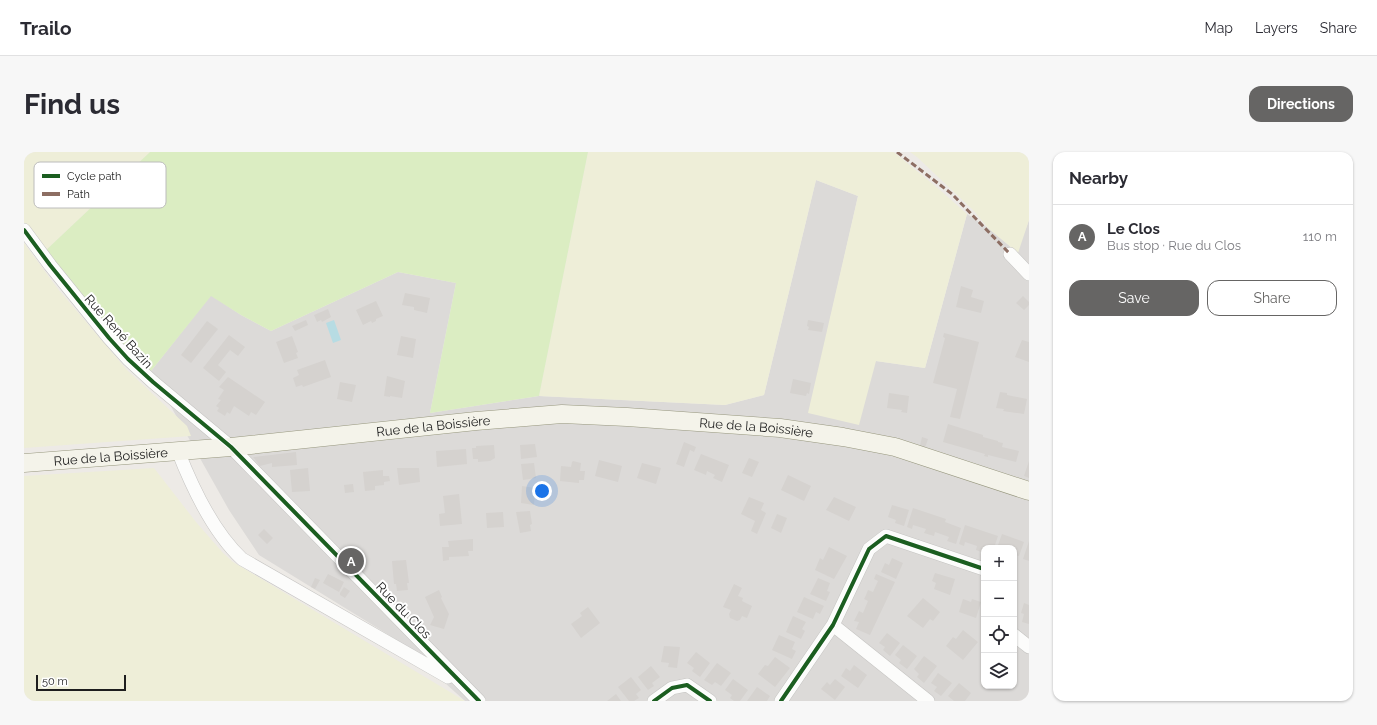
<!DOCTYPE html>
<html lang="en">
<head>
<meta charset="utf-8">
<style>
  :root { --surface:#fff; --page:#f7f7f7; --text:#2b2b33; --muted:#7c7c81; --line:#e1e1e2; --accent:#666564 }
  body { margin:0; font-family:Raleway,sans-serif; background:var(--page); color:var(--text) }
  .controls { position:absolute; right:12px; bottom:12px; display:grid; overflow:hidden; border-radius:8px; box-shadow:0 1px 3px #0004 }
  .controls button { width:36px; height:36px; display:grid; place-items:center; padding:0; border:0; border-bottom:1px solid var(--line); background:var(--surface); color:var(--text); font:20px sans-serif }
  .scale { position:absolute; left:12px; bottom:10px; width:90px; box-sizing:border-box; padding-left:4px; border:2px solid #1e1e1e; border-top:0; font-size:11px; line-height:14px; white-space:nowrap; color:#1e1e1e; -webkit-text-stroke:3px #fff; paint-order:stroke }
  .you { position:absolute; left:518px; top:339px; width:14px; height:14px; margin:-10px; border:3px solid #fff; border-radius:50%; background:#1a73e8; box-shadow:0 0 0 6px #1a73e833 }
  .badge { display:grid; place-items:center; width:26px; height:26px; border-radius:50%; background:var(--accent); color:#fff; font-size:13px; font-weight:700 }
  .pin { position:absolute; translate:-50% -50%; border:2px solid #fff; box-shadow:0 1px 4px #0006 }
  .list { margin:0; padding:0; list-style:none }
  h2 { display:flex; justify-content:space-between; align-items:center; height:52px; margin:0; padding:0 16px; font-size:17px }
  h2 small { font-size:13px; font-weight:400; color:var(--muted) }
  .list li { display:grid; grid-template-columns:26px 1fr auto; gap:12px; align-items:center; box-sizing:border-box; height:64px; padding:0 16px; border-top:1px solid var(--line) }
  .list b { display:block; font-size:15px; white-space:nowrap }
  .list p { margin:0; font-size:13px; white-space:nowrap; color:var(--muted) }
  .list em { font-size:13px; font-style:normal; color:var(--muted) }
  .actions { display:flex; gap:8px; padding:12px 16px }
  .actions a { flex:1; padding:9px 0; border:1px solid var(--accent); border-radius:12px; text-align:center; font-size:14px; color:var(--accent) }
  .actions .main { background:var(--accent); color:#fff }
  .icon { flex:none; width:22px; height:22px; fill:none; stroke:currentColor; stroke-width:2; stroke-linecap:round; stroke-linejoin:round }
  .map { position:relative; flex:none; width:1005px; height:549px; overflow:hidden; border-radius:12px }
  header { display:flex; align-items:center; gap:24px; box-sizing:border-box; height:56px; padding:0 20px; background:var(--surface); border-bottom:1px solid var(--line) }
  header strong { font-size:19px }
  nav { display:flex; gap:22px; margin-inline-start:auto; font-size:14px }
  .intro { display:flex; align-items:center; justify-content:space-between; box-sizing:border-box; height:96px; padding:0 24px }
  h1 { margin:0; font-size:28px }
  .button { padding:10px 18px; border-radius:12px; background:var(--accent); color:#fff; font-size:14px; font-weight:700 }
  main { display:flex; gap:24px; padding:0 24px }
  aside { flex:1; background:var(--surface); border-radius:12px; box-shadow:0 1px 3px #0004 }
  .map>svg:first-child { display:block }
  .residential { fill:#dcdad8; fill-rule:evenodd }
  .farmland { fill:#eeeed8 }
  .grass { fill:#dbedc2 }
  .water { fill:#b7dce3 }
  .building { fill:#d5d2cf }
  .lines { fill:none; stroke-linecap:round; stroke-linejoin:round }
  .street-casing { stroke:#c5c4c2; stroke-width:14 }
  .secondary-casing { stroke:#97977e; stroke-width:19 }
  .street { stroke:#fcfcfb; stroke-width:13 }
  .secondary { stroke:#f4f3ea; stroke-width:18 }
  .quiet { stroke:#8d6e63; stroke-width:3; stroke-dasharray:6 3; stroke-linecap:butt }
  .cycleway-casing { stroke:#fff; stroke-width:6 }
  .cycleway { stroke:#1b5e20; stroke-width:4 }
  .labels { text-anchor:middle; stroke-width:4; stroke-linejoin:round; paint-order:stroke }
  .street-label { font-size:13px; fill:#1e1e1e; stroke:#fff }
  .key { fill:#fff; stroke:#bcbcbc; stroke-width:1 }
  .key-label { font-size:11px; fill:#1e1e1e }
</style>
</head>
<body>
<header>
<strong>Trailo</strong>
<nav><a>Map</a><a>Layers</a><a>Share</a></nav>
</header>
<div class="intro"><h1>Find us</h1><a class="button">Directions</a></div>
<main>
<div class="map">
<svg width="1005" height="549" viewBox="0 0 1005 549">
  <rect width="100%" height="100%" fill="#edeae6"/>
  <!-- residential -->
  <path class="residential" d="M792,28l42,16 -49,217 67,-52 49,7 42,-154 21,14 29,24 12,-32v481h-564l-68,-61 -138,-85 -30,-45 -78,-139 60,-76 30,20 30,16 127,-59 58,11 -26,130 109,-17 186,9 39,-10zM960,396h30v138h-30z"/>
  <!-- farmland -->
  <path class="farmland" d="M0,0h126l-106,100 -20,-28z
    M564,0h305l2,1 45,37 27,24 -42,154 -49,-7 -17,64 -51,-12 50,-217 -42,-16 -52,215 -39,10 -186,-9z
    M886,0h119v68l-11,33 -30,-25 -14,-17 -57,-54z
    M0,91l34,46 69,81 60,56 4,10 -167,12z
    M130,316l42,54 27,31 10,9 232,139h-441v-225z"/>
  <!-- grass -->
  <path class="grass" d="M126,0h438l-49,244 -109,17 26,-130 -58,-11 -127,59 -30,-16 -30,-19 -60,75 -19,-16 -88,-103z"/>
  <!-- water -->
  <path class="water" d="M310,168l7,20 -8,3 -7,-20z"/>
  <!-- building -->
  <path class="building" d="M937,134l12,4 -2,7 13,4 -3,12 -25,-6z
    M381,141l25,5 -3,15 -13,-3v-3l-12,-2z
    M999,144l6,6v3l-5,5 -8,-7z
    M352,149l7,15 -7,3v2l-4,2 -1,-2 -8,4 -7,-15z
    M304,157l3,8 -9,5 -1,-2 -4,2 -3,-7z
    M282,168l2,5 -13,6 -3,-5z
    M784,168l16,3 -2,9 -14,-2 1,-3 -2,-1z
    M183,169l11,8 -27,34 -10,-8z
    M920,181l35,9 -19,77 -10,-2 7,-28 -24,-6 12,-45 -2,-1z
    M205,183l16,12 -7,9 -8,-6 -12,15 8,7 -7,9 -16,-13z
    M268,184l6,16 -2,1 2,5 -14,5 -8,-21z
    M377,184l15,3 -3,19 -16,-3z
    M998,188l7,2v20l-14,-5z
    M301,208l6,17 -28,10 -1,-2 -6,2 -3,-9 6,-3 -2,-5z
    M363,224l18,5 -3,17 -12,-2v1l-6,-1z
    M204,225l37,25 -9,13 -5,-3 -2,4 -15,-10 -4,8 -3,-2 -2,4 -8,-5 2,-3 -3,-2 5,-6 -3,-1 6,-9 -5,-3z
    M769,227l18,4 -2,11 -2,-1 -1,3 -16,-3z
    M316,230l16,3 -4,17 -15,-3z
    M976,240l7,1v2l20,4 -3,15 -21,-3 1,-2 -8,-1z
    M865,241l20,3 -2,17 -6,-1 1,-2 -15,-2z
    M924,272l35,11v2l15,4v1l5,1 -1,4 17,4 -3,11 -28,-7v2l-4,-1 1,-2 -42,-12z
    M898,285l6,2 -3,9 -5,-2z
    M660,290l12,5 -2,5 -4,-2 -6,17 -8,-3z
    M511,292l2,13 -16,2 -1,-14z
    M470,293l1,13 -5,3 -12,1v-3h-5l-1,-11h4v-2z
    M442,297l1,15 -30,3 -1,-16z
    M272,300l1,13 -25,2v-4l-12,3 -7,-9z
    M677,302l28,11 -7,17 -9,-4 2,-3 -8,-4 -1,4 -12,-5z
    M725,306l10,4 -7,15 -10,-4z
    M575,308l23,6 -4,16 -23,-6z
    M549,309l8,2 -1,8h5l-1,9h-5v3l-19,-2 1,-15 10,1 1,-5z
    M1005,309v17l-5,-2z
    M510,311l2,15 -13,2 -2,-16z
    M618,311l19,5 -5,16 -19,-6z
    M284,316l2,23 -18,1 -2,-22z
    M373,316h22l1,14 -21,3z
    M359,318v6h6l1,5 -6,1v3l-9,1v4l-10,1 -2,-19z
    M764,323l23,11 -7,15 -23,-11z
    M329,332l1,8 -9,1 -1,-8z
    M498,334l13,2 -1,17 -13,-2z
    M435,342l3,30 -22,2 -1,-12 6,-1 -2,-17z
    M725,345l15,6 -3,7 5,3 -9,21 -6,-3 4,-10 -14,-7z
    M810,345l22,10 -7,14 -23,-11z
    M868,353l17,5 -5,16 -9,-3 1,-3 -8,-3z
    M889,356l33,11 -1,3 16,6 -5,16 -9,-3 2,-4 -14,-5 -1,4 -10,-3 2,-4 -13,-4 -1,4 -5,-2z
    M506,359l2,13 -2,1 1,6 -11,2 -4,-21z
    M479,360l1,15 -17,1 -1,-15z
    M753,362l10,4 -6,15 -10,-5z
    M941,373l33,11 -4,12h-10v5l-8,-3 1,-4 -12,-4 -1,4 -5,-2z
    M240,377l9,9 -6,6 -9,-9z
    M978,382l22,8 -5,14 -5,-1v-7h-17z
    M449,387v12h-5l1,5 -20,1v3l-6,1 -1,-14h7l-1,-6z
    M1005,389v20l-6,-2z
    M805,395l18,9 -13,23 -19,-9 5,-12 3,2z
    M868,406l11,5 -7,16 -15,-7 4,-9 4,2z
    M382,408l3,23h-2l1,7 -11,1 -1,-7h-2l-2,-23z
    M911,421l20,6 -5,16 -16,-6 2,-6 -4,-2z
    M304,422l16,8 -5,10 -16,-9z
    M852,422l19,8 -25,53 -14,-6 3,-7 -5,-1 5,-10 4,2 5,-12 -4,-2 2,-4 2,-5 5,2 5,-11 -4,-2z
    M291,426l5,2 -5,9 -4,-2z
    M794,426l12,5 -3,8 3,1 -4,9 -16,-7z
    M710,432l8,4 -4,8 5,2 -1,3 10,5 -5,12 -5,-2 -2,4 -3,1 -7,-3 -1,-4 2,-4 -8,-3z
    M320,435l6,4 -5,7 -5,-3v-2z
    M415,438l3,7 -1,1 8,16 -5,15 -14,-4 4,-8 -9,-20z
    M780,445l20,9 -4,8 -4,-2 -3,7 -16,-7z
    M899,446l17,14 -7,9 -3,-2 -7,9 -16,-12z
    M939,447l8,3 1,-3 9,3 -5,16 -17,-6z
    M1000,451l5,2v19l-7,-2 2,-8 -3,-1z
    M564,455l12,16 -19,15 -10,-14 11,-8 -2,-3z
    M769,464l13,6 -4,7 3,2 -4,8 -15,-7z
    M939,478l15,12 -15,18 -17,-14 7,-9 3,2z
    M863,481l13,10 -10,13 -7,-6 2,-3 -6,-4z
    M755,483l16,7 -3,7 4,2 -4,8 -20,-9z
    M879,493l14,11 -10,13 -8,-6 2,-3 -6,-5z
    M640,494l16,1 -3,21 -9,-1 1,-4 -8,-1z
    M672,500l14,11 -10,14 -8,-6 2,-3 -7,-5z
    M900,504l13,10 -13,17 -7,-6 2,-3 -5,-5z
    M751,505l15,11 -15,19 -17,-13 7,-9 3,1z
    M693,511l14,10 -10,13 -6,-4 -3,3 -8,-5z
    M830,513l13,10 -9,13 -17,-12 5,-8 4,3z
    M627,514l9,11 -8,6 2,3 -6,4 -10,-13z
    M914,521l14,10 -11,13 -7,-5 3,-4 -6,-4z
    M607,525l10,13 -5,4 3,4 -5,3h-5l-11,-14z
    M709,527l15,11 -8,11h-6l-4,-3 2,-3 -7,-5z
    M811,527l10,8 -10,13 -14,-11 6,-7 3,3z
    M935,531l12,10 -6,8h-11l-6,-5z
    M733,535l13,9 -3,5h-20z
    M592,542l5,7h-14z"/>
  <g class="lines">
    <defs>
      <path id="street" d="M0,78l26,35 59,73 19,21 25,23 78,65 248,254
        M986,102l19,20
        M154,299c14,36 35,81 64,108l206,118
        M809,473l95,76
        M990,483l15,12
        M630,549l18,-13 15,-3 23,16
        M757,549l52,-76 36,-76 17,-13 98,33"/>
      <g id="secondary">
        <path id="s1" d="M0,311l207,-16 245,-26 86,-7 65,3 153,11 63,9 52,10 134,44"/>
      </g>
    </defs>
    <!-- street casing -->
    <use href="#street" class="street-casing"/>
    <!-- secondary casing -->
    <use href="#secondary" class="secondary-casing"/>
    <!-- street -->
    <use href="#street" class="street"/>
    <!-- secondary -->
    <use href="#secondary" class="secondary"/>
    <!-- quiet -->
    <path class="quiet" d="M873,0l55,42 58,60"/>
    <defs>
      <path id="cycleway" d="M0,78l26,35 59,73 19,21 25,23 78,65 248,254
        M630,549l18,-13 15,-3 23,16
        M757,549l52,-76 36,-76 17,-13 98,33"/>
    </defs>
    <!-- cycleway casing -->
    <use href="#cycleway" class="cycleway-casing"/>
    <!-- cycleway -->
    <use href="#cycleway" class="cycleway"/>
  </g>
  <g class="labels">
    <!-- street labels -->
    <g class="street-label">
      <text transform="translate(95 179) rotate(48)" y="5">Rue René Bazin</text>
      <text dy="5" stroke="none"><textPath href="#s1" startOffset="411">Rue de la Boissière</textPath></text>
      <text dy="5" stroke="none"><textPath href="#s1" startOffset="735">Rue de la Boissière</textPath></text>
      <text dy="5" stroke="none"><textPath href="#s1" startOffset="87">Rue de la Boissière</textPath></text>
      <text transform="translate(380 458) rotate(46)" y="5">Rue du Clos</text>
    </g>
  </g>
  <!-- legend -->
  <rect x="10" y="10" width="132" height="46" rx="6" class="key"/>
  <rect x="18" y="22" width="18" height="4" fill="#1b5e20"/>
  <rect x="18" y="40" width="18" height="4" fill="#8d6e63"/>
  <g class="key-label">
    <text x="43" y="28">Cycle path</text>
    <text x="43" y="46">Path</text>
  </g>
</svg>
<div class="controls">
<button>+</button>
<button>−</button>
<button><svg class="icon" aria-label="locate" viewBox="0 0 24 24"><circle cx="12" cy="12" r="6"/><path d="M12 2v4M12 18v4M2 12h4M18 12h4"/></svg></button>
<button><svg class="icon" aria-label="layers" viewBox="0 0 24 24"><path d="M12 4l9 5-9 5-9-5zM3 14l9 5 9-5"/></svg></button>
</div>
<div class="scale">50 m</div>
<div class="you"></div>
<div class="pin badge" style="left:327px;top:409px">A</div>
</div>
<aside>
<h2>Nearby<small></small></h2>
<ul class="list">
<li><span class="badge">A</span><div><b>Le Clos</b><p>Bus stop · Rue du Clos</p></div><em>110 m</em></li>
</ul>
<div class="actions"><a class="main">Save</a><a>Share</a></div>
</aside>
</main>
</body>
</html>
